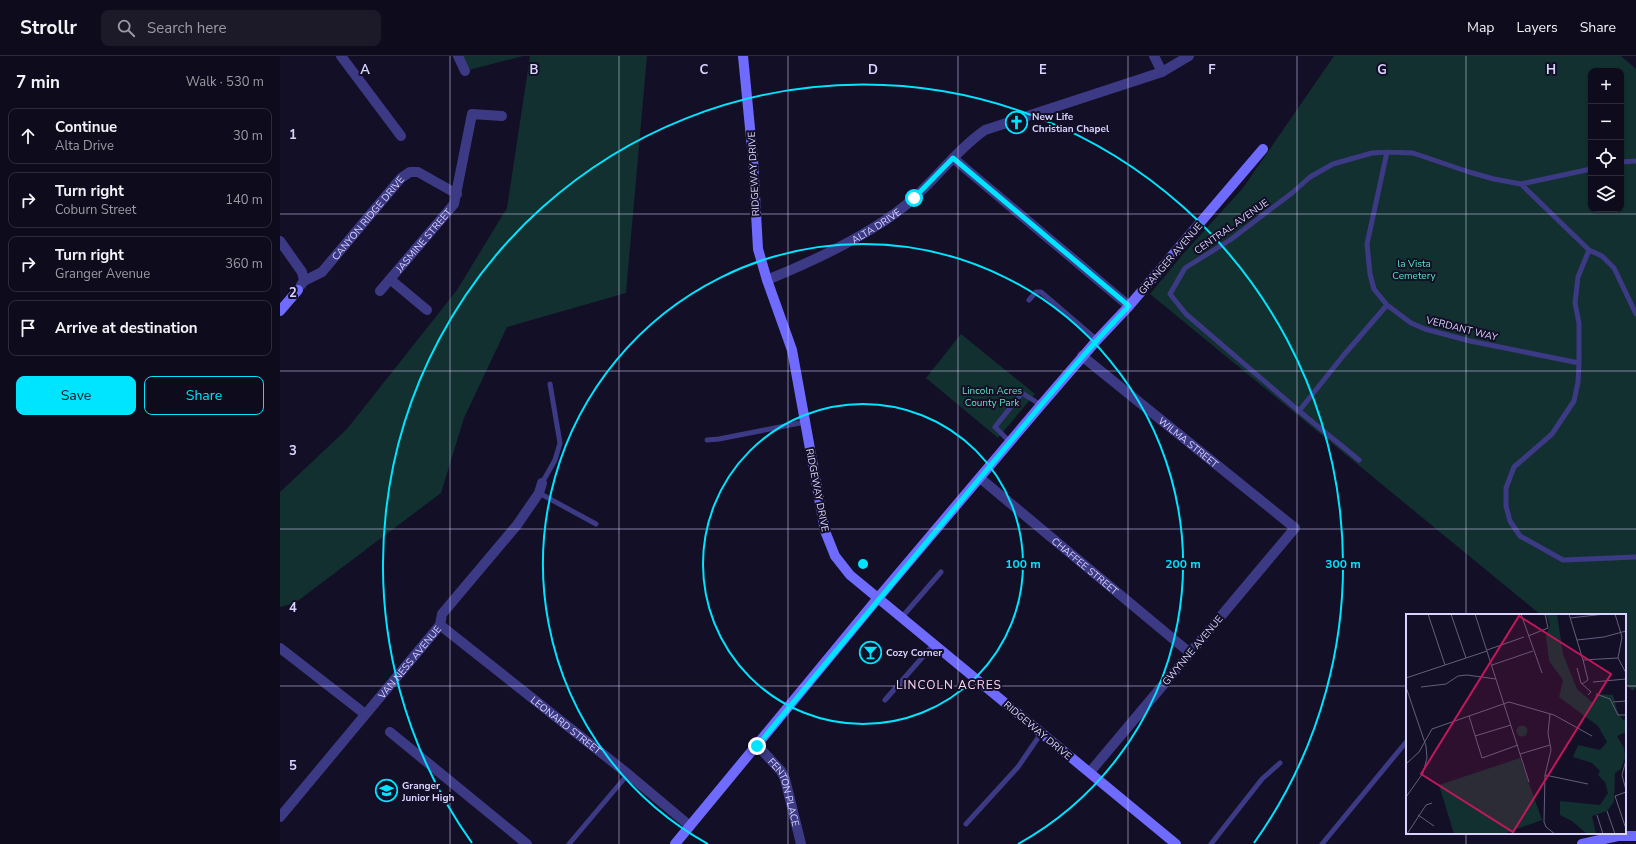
<!DOCTYPE html>
<html lang="en">
<head>
<meta charset="utf-8">
<style>
  :root { --surface:#0e0b1c; --page:#1c1929; --text:#f1f3f6; --muted:#9b9ba3; --line:#2e2b3b; --accent:#00e5ff }
  body { margin:0; font-family:"Nunito Sans",sans-serif; background:var(--page); color:var(--text) }
  .controls { position:absolute; right:12px; top:12px; display:grid; overflow:hidden; border-radius:8px; box-shadow:0 1px 3px #0004 }
  .controls button { width:36px; height:36px; display:grid; place-items:center; padding:0; border:0; border-bottom:1px solid var(--line); background:var(--surface); color:var(--text); font:20px sans-serif }
  .stop { position:absolute; width:12px; height:12px; margin:-9px; border:3px solid #00e5ff; border-radius:50%; background:#fff }
  .stop.end { background:#00e5ff; border-color:#fff; box-shadow:0 1px 4px #0008 }
  .list { margin:0; padding:0; list-style:none }
  h2 { display:flex; justify-content:space-between; align-items:center; height:52px; margin:0; padding:0 16px; font-size:17px }
  h2 small { font-size:13px; font-weight:400; color:var(--muted) }
  .list li { display:grid; grid-template-columns:26px 1fr auto; gap:12px; align-items:center; box-sizing:border-box; height:56px; margin:0 8px 8px; padding:0 8px; border:1px solid var(--line); border-radius:8px }
  .list b { display:block; font-size:15px; white-space:nowrap }
  .list p { margin:0; font-size:13px; white-space:nowrap; color:var(--muted) }
  .list em { font-size:13px; font-style:normal; color:var(--muted) }
  .actions { display:flex; gap:8px; padding:12px 16px }
  .actions a { flex:1; padding:9px 0; border:1px solid var(--accent); border-radius:8px; text-align:center; font-size:14px; color:var(--accent) }
  .actions .main { background:var(--accent); color:#111 }
  .icon { flex:none; width:22px; height:22px; fill:none; stroke:currentColor; stroke-width:2; stroke-linecap:round; stroke-linejoin:round }
  .map { position:relative; flex:none; width:1356px; height:788px; overflow:hidden }
  header { display:flex; align-items:center; gap:24px; box-sizing:border-box; height:56px; padding:0 20px; background:var(--surface); border-bottom:1px solid var(--line) }
  header strong { font-size:19px }
  nav { display:flex; gap:22px; margin-inline-start:auto; font-size:14px }
  .search { width:280px; height:36px; background:var(--page); display:flex; align-items:center; gap:10px; box-sizing:border-box; padding:0 14px; border-radius:8px; color:var(--muted); font-size:15px }
  main { display:flex }
  aside { flex:1; background:var(--surface) }
  .map>svg:first-child { display:block }
  .green { fill:#12302f; fill-rule:evenodd }
  .lines { fill:none; stroke-linecap:round; stroke-linejoin:round }
  .lane { stroke:#3d3a85; stroke-width:5 }
  .street { stroke:#3d3a85; stroke-width:10 }
  .secondary { stroke:#6f6bff; stroke-width:10 }
  .route { stroke:#00e5ff; stroke-width:5 }
  .grid { fill:none; stroke:#d9d4ff; stroke-width:1; stroke-opacity:0.55 }
  .ring { fill:none; stroke:#00e5ff; stroke-width:2 }
  .labels { text-anchor:middle; stroke-width:4; stroke-linejoin:round; paint-order:stroke }
  .poi-label { font-size:10px; font-weight:bold; fill:#d9d4ff; stroke:#130f26; text-anchor:start }
  .street-label { font-size:10px; fill:#d9d4ff; stroke:#130f26 }
  .park-label { font-size:10px; fill:#5fe0c0; stroke:#130f26 }
  .quarter-label { font-size:12px; letter-spacing:1px; fill:#ffd6f0; stroke:#130f26 }
  .inset-road { fill:none; stroke:#625e7d; stroke-width:1 }
  .view { fill:#c2185b; fill-opacity:0.15; stroke:#c2185b; stroke-width:2 }
  .inset-edge { fill:none; stroke:#d9d4ff; stroke-width:2 }
  .grid-label { font-size:13px; text-anchor:middle; font-weight:bold; fill:#d9d4ff; stroke:#130f26; stroke-width:4; stroke-linejoin:round; paint-order:stroke }
  .centre { fill:#00e5ff; stroke:#130f26; stroke-width:2 }
  .ring-label { font-size:12px; text-anchor:middle; font-weight:bold; fill:#00e5ff; stroke:#130f26; stroke-width:4; stroke-linejoin:round; paint-order:stroke }
</style>
</head>
<body>
<header>
<strong>Strollr</strong>
<div class="search"><svg class="icon" aria-label="search" viewBox="0 0 24 24"><circle cx="10" cy="10" r="6"/><path d="M15 15l6 6"/></svg>Search here</div>
<nav><a>Map</a><a>Layers</a><a>Share</a></nav>
</header>
<main>
<aside>
<h2>7 min<small>Walk · 530 m</small></h2>
<ul class="list">
<li><svg class="icon" aria-label="ahead" viewBox="0 0 24 24"><path d="M12 20V5M6 11l6-6 6 6"/></svg><div><b>Continue</b><p>Alta Drive</p></div><em>30 m</em></li>
<li><svg class="icon" aria-label="right" viewBox="0 0 24 24"><path d="M7 20v-9h11M14 6l5 5-5 5"/></svg><div><b>Turn right</b><p>Coburn Street</p></div><em>140 m</em></li>
<li><svg class="icon" aria-label="right" viewBox="0 0 24 24"><path d="M7 20v-9h11M14 6l5 5-5 5"/></svg><div><b>Turn right</b><p>Granger Avenue</p></div><em>360 m</em></li>
<li><svg class="icon" aria-label="arrive" viewBox="0 0 24 24"><path d="M6 21V4h12l-3 4 3 4H6"/></svg><div><b>Arrive at destination</b></div></li>
</ul>
<div class="actions"><a class="main">Save</a><a>Share</a></div>
</aside>
<div class="map">
<svg width="1356" height="788" viewBox="0 0 1356 788">
  <rect width="100%" height="100%" fill="#130f26"/>
  <!-- green -->
  <path class="green" d="M173,0h70l-58,15z
    M250,0h117l-21,237 -119,34 -43,91 -23,75 -146,110 -15,4v-115l67,-63 110,-139 50,-82z
    M1054,0h287l15,13v618l-3,4 -8,-7v-69h-84l-391,-321 33,-40 60,-66zM1311,15h30v138h-30z
    M681,278l74,60 -37,44 -72,-60z"/>
  <g class="lines">
    <!-- lane -->
    <path class="lane" d="M1107,96l-20,92 3,30 4,15 13,16 24,18 14,6 45,12 109,22
      M1341,106l15,-1
      M1241,128l70,-15
      M1309,194l-11,27 -3,26 4,20v40l-1,19 -4,19 -22,33 -38,33 -8,21v18l4,15 10,15 43,24 73,-3
      M749,244l7,-8h5l56,48
      M1019,355l44,-55 44,-51
      M427,384l12,-1 86,-17
      M730,386l-15,-15 27,-34 19,12
      M1079,404l-60,-49 -113,-97 -16,-20 15,-26 45,-28 62,-47 18,-16 23,-13 39,-11 15,-1 26,1 56,19 25,7 27,5 68,66 13,6 12,12 22,46
      M262,427l13,-23 5,-17 -10,-59
      M259,437l57,31
      M622,561l39,-45
      M605,644l49,-56
      M686,768l52,-57 24,-35
      M289,788l59,-70
      M931,788l51,-65 18,-16
      M1042,788l85,-103"/>
    <!-- street -->
    <g class="street">
      <path d="M61,0l60,80"/>
      <path d="M178,0l7,15"/>
      <path d="M874,0l8,16"/>
      <path d="M673,102l176,148"/>
      <path d="M0,185l22,31 2,9 -3,4"/>
      <path d="M111,224l36,30"/>
      <path id="s1" d="M487,224c37,-15 72,-31 106,-52 15,-9 29,-19 42,-31 24,-22 43,-48 70,-67l177,-58 27,-16"/>
      <path id="s2" d="M24,225l18,-9 79,-94 9,-6h8l39,22"/>
      <path id="s3" d="M100,235l74,-87 18,-90 30,2"/>
      <path id="s4" d="M802,300l213,172 -205,244"/>
      <path id="s5" d="M700,422l210,175"/>
      <path id="s6" d="M160,569l188,149 62,52"/>
      <path d="M0,592l85,66"/>
      <path d="M110,676l137,112"/>
      <path id="s7" d="M477,689l24,26 4,8 16,65"/>
      <path id="s8" d="M0,761l160,-192 2,-11 75,-89 22,-32 3,-10"/>
    </g>
    <!-- secondary -->
    <path class="secondary" d="M463,0l10,103 5,90 9,31 25,70 33,181 10,25 15,19 326,269
      M0,255l18,-21
      M395,788l203,-246 163,-193 56,-65 32,-34 134,-157
      M1302,788l36,-8h18"/>
  </g>
  <g class="lines">
    <!-- route -->
    <path class="route" d="M477,690c74,-90 149,-179 223,-268 49,-58 96,-117 149,-172l-176,-148 -39,40"/>
  </g>
  <!-- grid -->
  <path class="grid" d="M170,0v788M339,0v788M508,0v788M678,0v788M848,0v788M1017,0v788M1186,0v559M0,158h1356M0,315h1356M0,473h1356M0,630h1127M1345,630h11M1186,777v11"/>
  <!-- distance rings -->
  <g class="ring">
    <circle cx="583" cy="508" r="160"/>
    <path d="M428 788A320 320 0 1 1 738 788"/>
    <path d="M192 787A480 480 0 1 1 974 787"/>
  </g>
  <!-- icons -->
  <defs>
    <symbol id="church-ring" viewBox="-11 -11 22 22"><circle r="9.5" fill="#130f26" stroke="#00e5ff" stroke-width="1.5"/><path d="M-1.2-6h2.4v3.5h3.3v2.4h-3.3V6h-2.4V-.1h-3.3v-2.4h3.3Z" fill="#00e5ff"/></symbol>
    <symbol id="bar-ring" viewBox="-11 -11 22 22"><circle r="9.5" fill="#130f26" stroke="#00e5ff" stroke-width="1.5"/><path d="M-6-5H6L.8 .8V4.5H3.5V6h-7V4.5H-.8V.8Z" fill="#00e5ff"/></symbol>
    <symbol id="school-ring" viewBox="-11 -11 22 22"><circle r="9.5" fill="#130f26" stroke="#00e5ff" stroke-width="1.5"/><path d="M0-5L7-2L0 1L-7-2ZM-4 1L0 2.5L4 1V4Q0 6-4 4Z" fill="#00e5ff"/></symbol>
  </defs>
  <g fill-rule="evenodd">
    <use href="#church-ring" x="724" y="54" width="25" height="25"/>
    <use href="#bar-ring" x="578" y="584" width="25" height="25"/>
    <use href="#school-ring" x="94" y="722" width="25" height="25"/>
  </g>
  <g class="labels">
    <!-- poi labels -->
    <g class="poi-label">
      <text x="752" y="64">New Life<tspan x="752" dy="12">Christian Chapel</tspan></text>
      <text x="606" y="600">Cozy Corner</text>
      <text x="122" y="733">Granger<tspan x="122" dy="12">Junior High</tspan></text>
    </g>
    <!-- street labels -->
    <g class="street-label">
      <text transform="translate(473 118) rotate(-93)" y="4">RIDGEWAY DRIVE</text>
      <text dy="4" stroke="none"><textPath href="#s2" startOffset="91">CANYON RIDGE DRIVE</textPath></text>
      <text dy="4" stroke="none"><textPath href="#s1" startOffset="122">ALTA DRIVE</textPath></text>
      <text transform="translate(951 170) rotate(-35)" y="4">CENTRAL AVENUE</text>
      <text dy="4" stroke="none"><textPath href="#s3" startOffset="67">JASMINE STREET</textPath></text>
      <text transform="translate(890 202) rotate(-49)" y="4">GRANGER AVENUE</text>
      <text transform="translate(1182 272) rotate(14)" y="4">VERDANT WAY</text>
      <text dy="4" stroke="none"><textPath href="#s4" startOffset="137">WILMA STREET</textPath></text>
      <text transform="translate(538 434) rotate(79)" y="4">RIDGEWAY DRIVE</text>
      <text dy="4" stroke="none"><textPath href="#s5" startOffset="137">CHAFFEE STREET</textPath></text>
      <text transform="translate(912 594) rotate(-50)" y="4">GWYNNE AVENUE</text>
      <text dy="4" stroke="none"><textPath href="#s8" startOffset="202">VAN NESS AVENUE</textPath></text>
      <text dy="4" stroke="none"><textPath href="#s6" startOffset="161">LEONARD STREET</textPath></text>
      <text transform="translate(758 674) rotate(40)" y="4">RIDGEWAY DRIVE</text>
      <text dy="4" stroke="none"><textPath href="#s7" startOffset="56">FENTON PLACE</textPath></text>
    </g>
    <!-- park labels -->
    <g class="park-label">
      <text x="1134" y="211">la Vista<tspan x="1134" dy="12">Cemetery</tspan></text>
      <text x="712" y="338">Lincoln Acres<tspan x="712" dy="12">County Park</tspan></text>
    </g>
    <!-- quarter labels -->
    <g class="quarter-label">
      <text x="669" y="633">LINCOLN ACRES</text>
    </g>
  </g>
  <!-- overview -->
  <g transform="translate(1126 558)">
    <rect width="220" height="220" fill="#130f26"/>
    <path d="M140,0h11l6,40 14,35 16,14 3,-9 17,1 5,18 5,7 3,-1v13l-9,4 7,12 1,10 -4,11 -6,4 -1,29 -7,9 -15,5 4,18h-9l-15,-13 -12,-6v-14l40,4 8,-12 -3,-11 -7,-7 2,-4 -8,-8 -19,-6 5,-12 22,5 7,-8 -9,-16 -39,-29 4,-17 -14,-19 -3,-25 4,-11zM110.5 117a5.5 5.5 0 1 1 11 0a5.5 5.5 0 1 1-11 0ZM114,144l22,62 -39,14h-49l-15,-49z" fill="#12302f"/>
    <path class="inset-road" d="M22,0l17,51M45,0l15,44M69,0l54,168M115,0l21,59M163,0l14,46 35,-2M209,0l7,23 -4,21 8,15M164,4l35,-4M122,22l20,-8 -3,-14M171,26l27,-3 22,-6M81,36l37,-13M86,51l41,-14M171,54l4,15 10,9 -3,3M0,64l81,-27M187,68l33,-3M176,70l6,-4 -5,-20M0,73l20,59 1,12 -4,15 -17,24M15,73l25,-3 12,-8 9,-1 29,4M190,80l14,5 8,16h8M207,88l13,-1M144,100l-2,19 3,17 -6,25 -1,47 2,5 9,7M63,102l13,42 36,-13M69,122l36,-11M114,140l30,-9M220,146l-4,15 4,15M0,150l13,-12 13,-23 77,-27 45,13 38,21M139,161l43,9M201,197l8,23M12,201l16,11M191,201l6,19M220,215l-11,-33 11,-4M1,220l19,-29 6,-2"/>
    <path class="view" d="M113,2l92,58 -98,158 -92,-58z"/>
    <rect width="220" height="220" class="inset-edge"/>
  </g>
  <g class="grid-label">
    <text x="85" y="18">A</text>
    <text x="254" y="18">B</text>
    <text x="424" y="18">C</text>
    <text x="593" y="18">D</text>
    <text x="763" y="18">E</text>
    <text x="932" y="18">F</text>
    <text x="1102" y="18">G</text>
    <text x="1271" y="18">H</text>
    <text x="13" y="83">1</text>
    <text x="13" y="241">2</text>
    <text x="13" y="399">3</text>
    <text x="13" y="556">4</text>
    <text x="13" y="714">5</text>
  </g>
  <circle cx="583" cy="508" r="6" class="centre"/>
  <g class="ring-label">
    <text x="743" y="512">100 m</text>
    <text x="903" y="512">200 m</text>
    <text x="1063" y="512">300 m</text>
  </g>
</svg>
<div class="controls">
<button>+</button>
<button>−</button>
<button><svg class="icon" aria-label="locate" viewBox="0 0 24 24"><circle cx="12" cy="12" r="6"/><path d="M12 2v4M12 18v4M2 12h4M18 12h4"/></svg></button>
<button><svg class="icon" aria-label="layers" viewBox="0 0 24 24"><path d="M12 4l9 5-9 5-9-5zM3 14l9 5 9-5"/></svg></button>
</div>
<div class="stop" style="left:634px;top:142px"></div>
<div class="stop end" style="left:477px;top:690px"></div>
</div>
</main>
</body>
</html>
